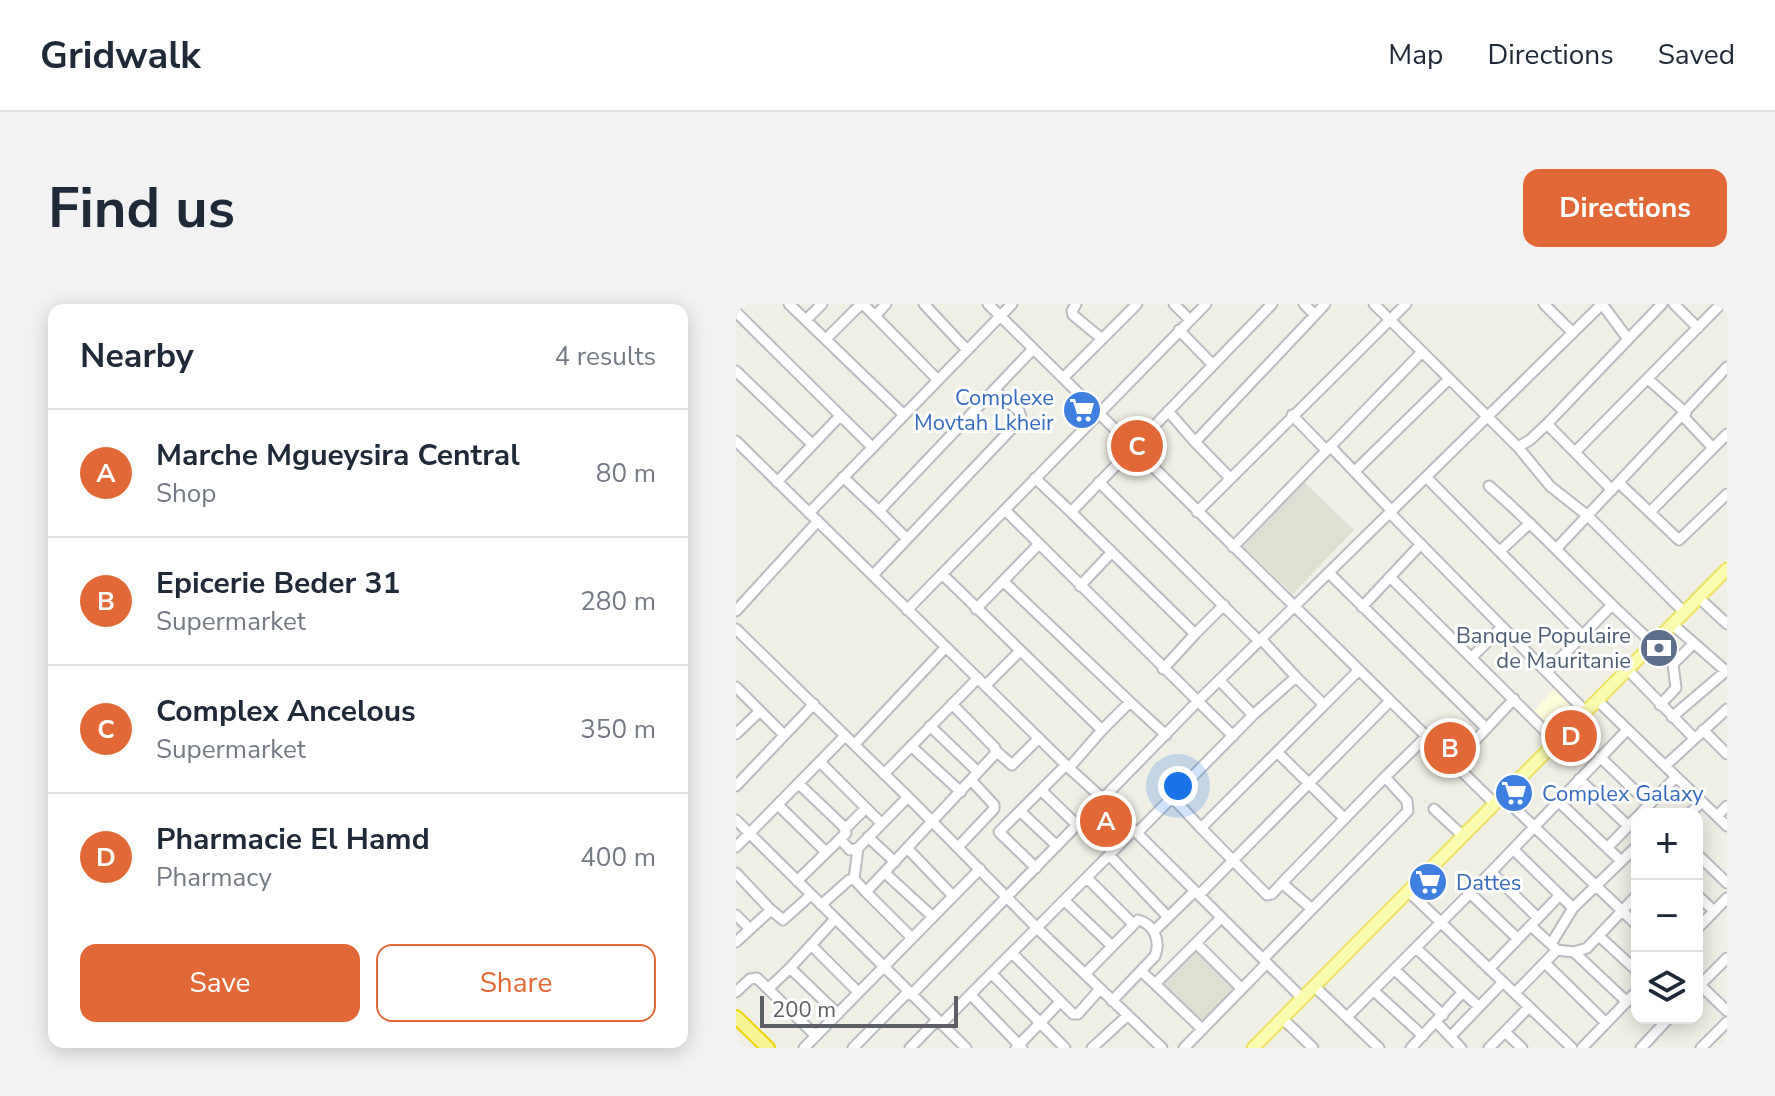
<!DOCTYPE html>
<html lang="en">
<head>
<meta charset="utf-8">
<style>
  :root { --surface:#fff; --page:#f2f2f3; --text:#1f2937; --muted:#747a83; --line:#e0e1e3; --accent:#e36838 }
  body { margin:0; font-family:"Nunito Sans",sans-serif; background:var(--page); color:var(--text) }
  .controls { position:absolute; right:24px; bottom:24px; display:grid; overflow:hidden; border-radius:16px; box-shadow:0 4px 20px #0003 }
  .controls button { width:72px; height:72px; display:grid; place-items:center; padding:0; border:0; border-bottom:2px solid var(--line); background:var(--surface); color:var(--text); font:40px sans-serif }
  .scale { position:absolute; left:24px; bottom:20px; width:198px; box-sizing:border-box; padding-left:8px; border:4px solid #5d5f66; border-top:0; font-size:22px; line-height:28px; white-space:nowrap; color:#5d5f66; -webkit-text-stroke:6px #fff; paint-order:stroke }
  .you { position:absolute; left:442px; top:482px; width:28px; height:28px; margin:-20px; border:6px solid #fff; border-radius:50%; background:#1a73e8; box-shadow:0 0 0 12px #1a73e833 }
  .badge { display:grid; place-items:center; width:52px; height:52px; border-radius:50%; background:var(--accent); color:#fff; font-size:26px; font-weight:700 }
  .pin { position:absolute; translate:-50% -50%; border:4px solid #fff; box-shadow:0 2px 8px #0006 }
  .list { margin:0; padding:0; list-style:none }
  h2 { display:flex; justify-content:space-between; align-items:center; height:104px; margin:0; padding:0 32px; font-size:34px }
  h2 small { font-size:26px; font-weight:400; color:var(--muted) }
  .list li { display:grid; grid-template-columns:52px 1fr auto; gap:24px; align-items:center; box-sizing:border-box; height:128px; padding:0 32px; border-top:2px solid var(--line) }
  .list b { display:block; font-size:30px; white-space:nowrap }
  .list p { margin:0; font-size:26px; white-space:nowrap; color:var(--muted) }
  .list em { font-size:26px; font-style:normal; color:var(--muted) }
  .actions { display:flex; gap:16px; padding:24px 32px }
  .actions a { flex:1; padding:18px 0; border:2px solid var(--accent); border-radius:16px; text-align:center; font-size:28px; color:var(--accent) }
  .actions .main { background:var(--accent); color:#fff }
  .icon { flex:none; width:44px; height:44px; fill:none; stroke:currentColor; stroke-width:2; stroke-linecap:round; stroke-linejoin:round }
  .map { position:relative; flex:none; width:991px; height:744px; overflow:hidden; border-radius:16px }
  header { display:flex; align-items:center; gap:48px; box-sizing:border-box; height:112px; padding:0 40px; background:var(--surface); border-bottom:2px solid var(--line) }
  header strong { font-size:38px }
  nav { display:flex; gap:44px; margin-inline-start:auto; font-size:28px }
  .intro { display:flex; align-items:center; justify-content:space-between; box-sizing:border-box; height:192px; padding:0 48px }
  h1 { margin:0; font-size:56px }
  .button { padding:20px 36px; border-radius:16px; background:var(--accent); color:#fff; font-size:28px; font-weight:700 }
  main { display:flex; gap:48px; padding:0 48px }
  aside { flex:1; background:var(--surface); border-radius:16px; box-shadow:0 4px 20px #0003 }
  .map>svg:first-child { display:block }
  .commercial { fill:#fdfcdd }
  .education { fill:#dfdfd4 }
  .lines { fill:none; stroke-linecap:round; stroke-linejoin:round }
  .minor-casing { stroke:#babcc1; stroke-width:13 }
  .major-casing { stroke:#ede262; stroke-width:15 }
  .highway-casing { stroke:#edd408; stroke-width:16 }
  .minor { stroke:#fff; stroke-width:9 }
  .major { stroke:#f9fcae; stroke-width:11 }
  .highway { stroke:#f9f493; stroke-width:12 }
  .labels { text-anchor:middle; stroke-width:6; stroke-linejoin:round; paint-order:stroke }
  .shop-label { font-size:22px; fill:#366cbe; stroke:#fff; text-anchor:start }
  .service-label { font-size:22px; fill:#4e5e75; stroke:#fff; text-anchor:end }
</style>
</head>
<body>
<header>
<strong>Gridwalk</strong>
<nav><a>Map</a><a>Directions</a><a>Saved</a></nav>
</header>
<div class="intro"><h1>Find us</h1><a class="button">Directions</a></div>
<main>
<aside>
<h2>Nearby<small>4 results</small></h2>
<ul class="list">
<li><span class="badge">A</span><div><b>Marche Mgueysira Central</b><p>Shop</p></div><em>80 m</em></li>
<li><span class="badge">B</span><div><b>Epicerie Beder 31</b><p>Supermarket</p></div><em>280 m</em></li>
<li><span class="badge">C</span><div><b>Complex Ancelous</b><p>Supermarket</p></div><em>350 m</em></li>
<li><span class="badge">D</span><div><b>Pharmacie El Hamd</b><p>Pharmacy</p></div><em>400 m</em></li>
</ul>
<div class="actions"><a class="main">Save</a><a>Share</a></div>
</aside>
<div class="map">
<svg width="991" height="744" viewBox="0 0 991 744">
  <rect width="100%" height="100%" fill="#efefe6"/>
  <!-- commercial -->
  <path class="commercial" d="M818,385l25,23 -24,25 -25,-23z"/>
  <!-- education -->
  <path class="education" d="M568,178l50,48 -61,64 -50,-48z
    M461,645l40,40 -36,38 -41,-42z"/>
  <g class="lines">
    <defs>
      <path id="minor" d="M53,0l114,110
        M127,0l74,75
        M188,0l42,45
        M252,0l506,499
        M340,0l-4,7 1,4 29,24
        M438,0l16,16
        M568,0l11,11 10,-11
        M638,0l144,143 32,39 38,30 96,96
        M808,0l29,29
        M866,0l26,35
        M938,0l24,24
        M0,8l136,135
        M140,11l10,-11
        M70,16l16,-16
        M443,26l34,35
        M90,35l35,-35
        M0,67l76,73
        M327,74l74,-74
        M912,75l38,34
        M258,86l25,21 2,6 -3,5 -111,117 -28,-28 154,-162
        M432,107l27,31 120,-127
        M556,111l34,35
        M947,112l30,32
        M811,120l65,66
        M0,137l333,327 34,31 199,199
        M459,138l35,36
        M594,142l62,65
        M782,143l12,-7 17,-16 115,-120
        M839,148l146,-148
        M619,167l94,-92
        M107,173l36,34
        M690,173l156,158
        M299,174l36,34
        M41,178l63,-66
        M363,178l160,159
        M883,179l60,57 48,-46
        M753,182c57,49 107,107 164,157
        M269,206l228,226
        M461,208l209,-208
        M914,208l77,-78
        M73,209l203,-209
        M654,209l195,198
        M497,243l189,-195
        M820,245l171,-182
        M764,247l30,-28
        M593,269l157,155
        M137,271l34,-36
        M207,271l159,155 -33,38
        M654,273l165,164
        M267,277l127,121
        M344,282l31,-33
        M962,293l29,27
        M626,303l59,-63
        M240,305l63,-65
        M171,306l299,-306
        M0,307l82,-90
        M936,320l55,48
        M0,325l176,172 126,128 124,119
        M459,330l29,-29
        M525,335l35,38
        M736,353l30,-30
        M427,365l32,-35 -124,-122 201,-208
        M891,365l67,69
        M811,368l64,-66
        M483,376l34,35
        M249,382l35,-35
        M0,383l48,48
        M861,396l130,126
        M924,401l16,-17 -3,-24 20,-20
        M936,413l54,-46
        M194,422l48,46
        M366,426l28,-28 36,33
        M967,426l24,24
        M0,430l24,-23
        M119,440l91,-97
        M175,442l50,46
        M260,447l16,14 27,-27
        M541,448l67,66
        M864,453l49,47
        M84,458l61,61
        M718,459l60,-64
        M929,462l62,-57
        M148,470l94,-96
        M843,475l49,47
        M63,480l44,42 3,7 -6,6
        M0,482l78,-82
        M305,486l36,35
        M765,491l136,130
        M437,494l28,30
        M822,497l63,60
        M42,501l48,47
        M698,505l28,26
        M284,507l37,35
        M904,510l36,-37
        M953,510l13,-12
        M981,512l10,-10
        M0,516l230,228
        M109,525l21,-21
        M401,529l116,-118 43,-38 28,28
        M132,533l27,25
        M0,543l109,-111
        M222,543l36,-38v-4l-23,-25
        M872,543l29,-30
        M172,545l45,47
        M777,545l60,59 64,-62
        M961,550l30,29
        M374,552l58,61
        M300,564l-37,-36 67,-67
        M755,568l47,46
        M0,569l35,37
        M149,569l48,44
        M118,575l4,-31
        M352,575l45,45
        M61,577l43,-42 10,11 8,-2 50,-51
        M546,579l-10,11 -5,1 -66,-67 158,-158
        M672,587l164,157
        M130,588l46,46
        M734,589l48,46
        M463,591l191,-194
        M961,591l17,16
        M329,597l47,45
        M85,601l28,-25 5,-1 12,13 129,-138v-6l-43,-44
        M576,605l-30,-26 103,-106
        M0,611l14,14
        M99,615l-45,49 48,46
        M795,622l24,22
        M961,625l30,-31
        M418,627l41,-40
        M863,632l38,35
        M0,638l35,-32 12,10 28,-25
        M460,639l45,45
        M815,640l22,-36
        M76,642l46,46
        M680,644l63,59
        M838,648l53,50
        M277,650l60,60h5l22,-25
        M527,655l145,-148 -1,-10 -22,-24 41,-40
        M809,659l61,60
        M753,665l71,-74
        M659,666l48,45
        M405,667l14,13 66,-66
        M256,670l73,74
        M349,670l53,-54c16,4 23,21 17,36l-43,45
        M962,679l29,28
        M419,680l47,45
        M578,682l65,62
        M961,684l30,-30
        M32,685l22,-21
        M638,687l49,45
        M0,688l14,-13 7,-1 59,58
        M779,689l42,-43 17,2 13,-4 50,-53
        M175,691l286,-293 405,-398
        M235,691l51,53
        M611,713l148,-149 132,-138
        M546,714l31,30
        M700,718l25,26
        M205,720l193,-194
        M769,728l17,16
        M714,733l53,-55
        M68,744l176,-179
        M117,744l55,-56
        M174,744l27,-28
        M280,744l44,-46
        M356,744l35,-32
        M448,744l83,-85
        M675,744l51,-55
        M753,744l40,-41
        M846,744l55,-57
        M905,744l28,-30
        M965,744l26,-26"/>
      <path id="major" d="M517,744l474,-479"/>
      <path id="highway" d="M0,713l32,31"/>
    </defs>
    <!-- minor casing -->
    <use href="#minor" class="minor-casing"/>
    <!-- major casing -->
    <use href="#major" class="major-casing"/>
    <!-- highway casing -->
    <use href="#highway" class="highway-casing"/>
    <!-- minor -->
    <use href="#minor" class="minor"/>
    <!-- major -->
    <use href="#major" class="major"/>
    <!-- highway -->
    <use href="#highway" class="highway"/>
  </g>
  <!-- icons -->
  <defs>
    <symbol id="supermarket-disc" viewBox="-11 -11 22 22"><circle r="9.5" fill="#3f7fe0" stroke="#fff"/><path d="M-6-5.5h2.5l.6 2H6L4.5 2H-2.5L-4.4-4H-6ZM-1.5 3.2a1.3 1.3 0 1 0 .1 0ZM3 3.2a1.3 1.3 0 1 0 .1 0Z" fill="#fff"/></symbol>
    <symbol id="bank-disc" viewBox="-11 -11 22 22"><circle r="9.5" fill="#5c6f8a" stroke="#fff"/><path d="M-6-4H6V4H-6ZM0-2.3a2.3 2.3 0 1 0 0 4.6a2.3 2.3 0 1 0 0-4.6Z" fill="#fff"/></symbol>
  </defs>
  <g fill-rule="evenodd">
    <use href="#supermarket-disc" x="324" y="84" width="44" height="44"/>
    <use href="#bank-disc" x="901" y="322" width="44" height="44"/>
    <use href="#supermarket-disc" x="756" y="467" width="44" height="44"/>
    <use href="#supermarket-disc" x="670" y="556" width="44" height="44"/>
  </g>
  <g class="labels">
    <!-- shop labels -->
    <g class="shop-label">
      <text x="318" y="101" text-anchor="end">Complexe<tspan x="318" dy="25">Movtah Lkheir</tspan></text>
      <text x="806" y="497">Complex Galaxy</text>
      <text x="720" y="586">Dattes</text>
    </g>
    <!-- service labels -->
    <g class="service-label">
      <text x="895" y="339">Banque Populaire<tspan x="895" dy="25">de Mauritanie</tspan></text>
    </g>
  </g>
</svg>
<div class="controls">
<button>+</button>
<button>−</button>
<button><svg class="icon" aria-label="layers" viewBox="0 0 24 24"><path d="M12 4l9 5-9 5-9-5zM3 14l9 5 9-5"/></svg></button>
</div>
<div class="scale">200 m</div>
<div class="you"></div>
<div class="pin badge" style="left:370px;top:517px">A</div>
<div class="pin badge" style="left:714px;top:444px">B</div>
<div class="pin badge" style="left:401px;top:142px">C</div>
<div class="pin badge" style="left:835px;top:432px">D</div>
</div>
</main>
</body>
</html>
